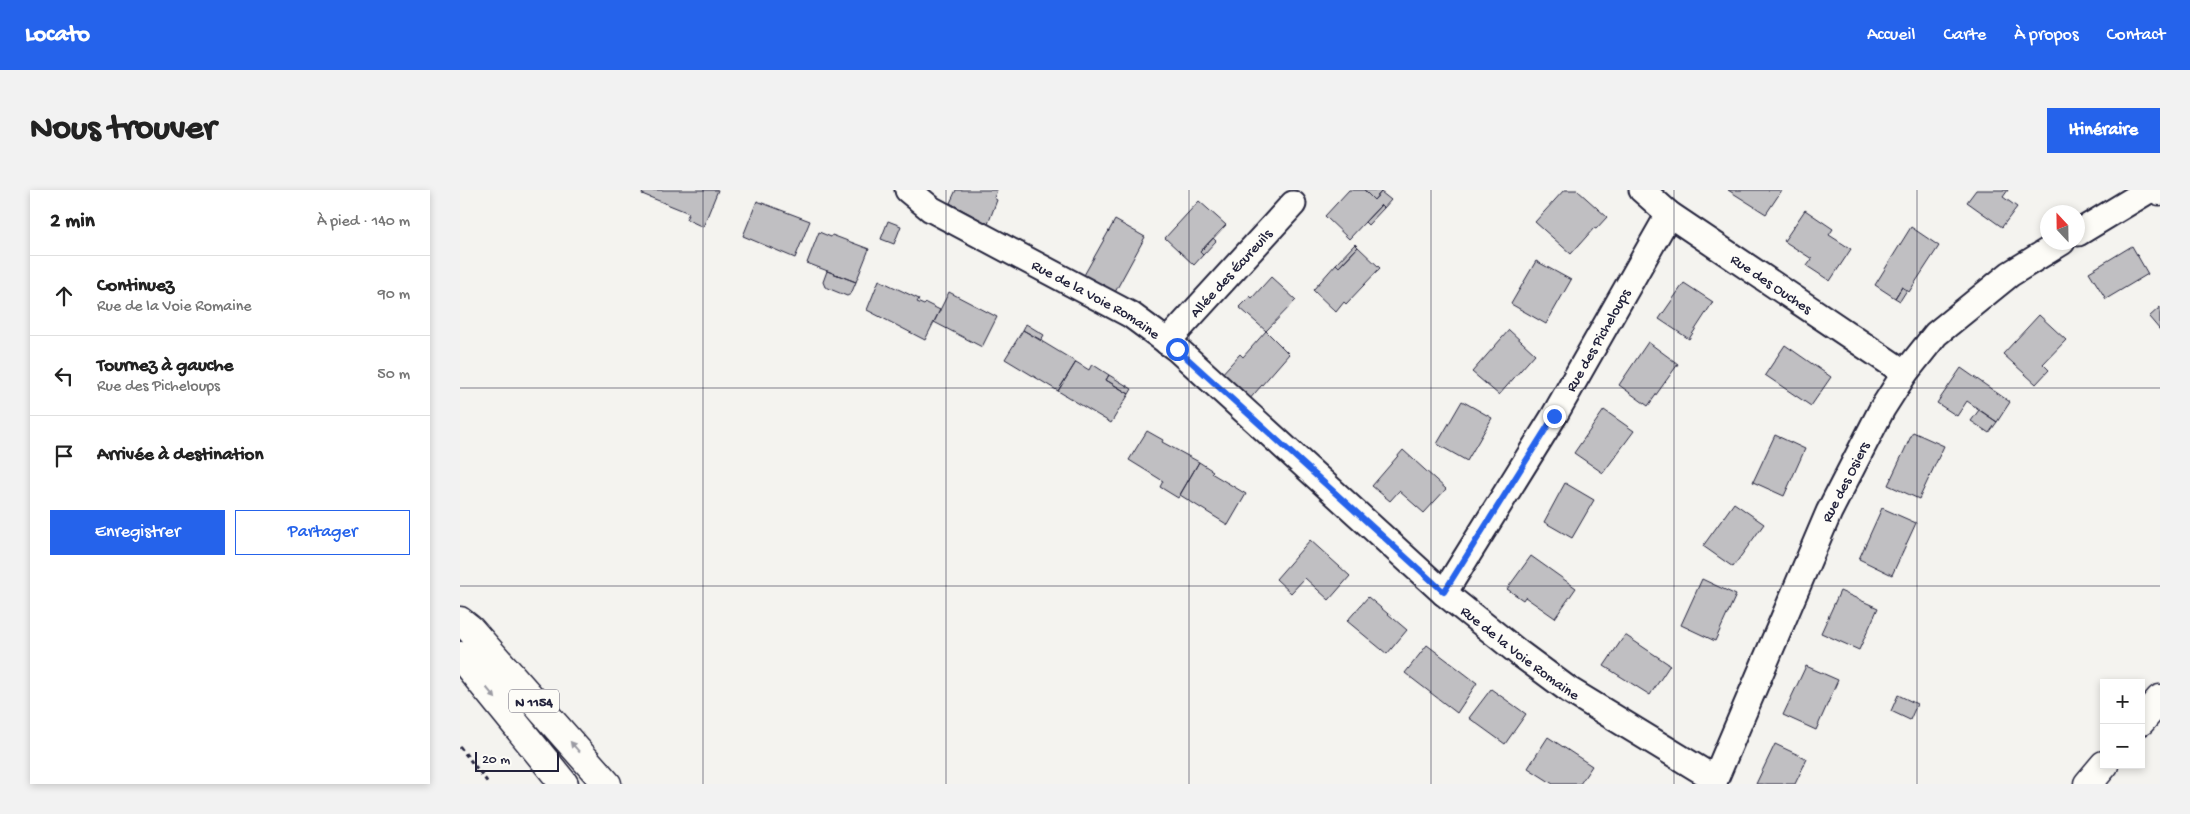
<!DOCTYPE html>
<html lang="fr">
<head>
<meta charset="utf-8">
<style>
  :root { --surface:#fff; --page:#f2f2f2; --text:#222; --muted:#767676; --line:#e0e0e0; --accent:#2563eb }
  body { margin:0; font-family:"Gochi Hand",sans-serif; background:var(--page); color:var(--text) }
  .controls { position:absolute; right:15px; bottom:15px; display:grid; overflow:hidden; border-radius:0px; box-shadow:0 2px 8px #0003 }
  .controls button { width:45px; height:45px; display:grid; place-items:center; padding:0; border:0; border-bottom:1px solid var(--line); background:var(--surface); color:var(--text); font:25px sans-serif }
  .compass { position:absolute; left:1580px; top:15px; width:45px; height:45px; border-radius:50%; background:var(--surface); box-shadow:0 2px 8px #0003; rotate:338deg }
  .scale { position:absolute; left:15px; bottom:12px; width:84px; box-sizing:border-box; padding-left:5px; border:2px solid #22223b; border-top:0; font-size:14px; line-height:18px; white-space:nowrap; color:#22223b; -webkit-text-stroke:4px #fdfcf7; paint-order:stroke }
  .stop { position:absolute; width:15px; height:15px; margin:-11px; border:4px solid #2563eb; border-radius:50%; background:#fff }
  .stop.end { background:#2563eb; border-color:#fff; box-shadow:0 1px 5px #0008 }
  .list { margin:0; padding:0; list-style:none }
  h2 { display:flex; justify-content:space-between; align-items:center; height:65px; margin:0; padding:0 20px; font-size:21px }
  h2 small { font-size:16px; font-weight:400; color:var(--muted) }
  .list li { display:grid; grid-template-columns:32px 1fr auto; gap:15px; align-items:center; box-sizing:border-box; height:80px; padding:0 20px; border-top:1px solid var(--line) }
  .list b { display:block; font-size:19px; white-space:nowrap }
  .list p { margin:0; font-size:16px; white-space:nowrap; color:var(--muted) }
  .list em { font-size:16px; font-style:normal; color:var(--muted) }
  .actions { display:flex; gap:10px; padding:15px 20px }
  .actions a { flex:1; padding:11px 0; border:1px solid var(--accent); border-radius:0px; text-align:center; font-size:18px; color:var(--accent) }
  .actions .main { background:var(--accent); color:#fff }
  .icon { flex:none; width:28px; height:28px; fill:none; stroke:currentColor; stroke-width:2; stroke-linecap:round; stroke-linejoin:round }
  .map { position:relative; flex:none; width:1700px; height:594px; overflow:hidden; border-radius:0px }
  header { display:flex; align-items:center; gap:30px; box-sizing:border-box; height:70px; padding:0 25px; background:var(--accent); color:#fff }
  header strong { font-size:24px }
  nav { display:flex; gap:28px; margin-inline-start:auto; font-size:18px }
  .intro { display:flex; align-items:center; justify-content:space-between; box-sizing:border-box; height:120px; padding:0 30px }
  h1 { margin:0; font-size:35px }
  .button { padding:12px 22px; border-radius:0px; background:var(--accent); color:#fff; font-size:18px; font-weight:700 }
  main { display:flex; gap:30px; padding:0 30px }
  aside { flex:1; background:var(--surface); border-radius:0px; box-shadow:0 2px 8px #0003 }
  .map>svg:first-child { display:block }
  .building { fill:#c0bfc2; stroke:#22223b }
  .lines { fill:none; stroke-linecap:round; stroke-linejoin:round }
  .minor-casing { stroke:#22223b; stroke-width:29 }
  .tertiary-casing { stroke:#22223b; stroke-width:31 }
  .primary-casing { stroke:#22223b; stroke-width:31 }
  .path { stroke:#22223b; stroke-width:3; stroke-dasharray:4 4; stroke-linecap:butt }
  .minor { stroke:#fdfcf7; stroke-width:25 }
  .tertiary { stroke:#fdfcf7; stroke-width:28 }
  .primary { stroke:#fdfcf7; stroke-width:28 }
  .oneway { fill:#9a9aa2 }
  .route { stroke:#2563eb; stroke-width:6 }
  .grid { fill:none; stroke:#22223b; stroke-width:1; stroke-opacity:0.55 }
  .labels { text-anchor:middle; stroke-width:5; stroke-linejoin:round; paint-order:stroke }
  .shield { fill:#fdfcf7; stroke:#646373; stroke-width:1 }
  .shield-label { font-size:14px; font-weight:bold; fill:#22223b }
  .street-label { font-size:15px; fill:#22223b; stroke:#fdfcf7 }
</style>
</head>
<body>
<header>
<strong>Locato</strong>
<nav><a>Accueil</a><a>Carte</a><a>À propos</a><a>Contact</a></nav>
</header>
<div class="intro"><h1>Nous trouver</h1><a class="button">Itinéraire</a></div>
<main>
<aside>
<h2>2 min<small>À pied · 140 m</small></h2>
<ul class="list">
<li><svg class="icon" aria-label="ahead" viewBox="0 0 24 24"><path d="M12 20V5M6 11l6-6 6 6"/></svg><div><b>Continuez</b><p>Rue de la Voie Romaine</p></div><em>90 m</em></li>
<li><svg class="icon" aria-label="left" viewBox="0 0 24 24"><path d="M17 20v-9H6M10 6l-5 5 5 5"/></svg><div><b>Tournez à gauche</b><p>Rue des Picheloups</p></div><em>50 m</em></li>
<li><svg class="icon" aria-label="arrive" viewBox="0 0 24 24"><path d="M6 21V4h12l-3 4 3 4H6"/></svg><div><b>Arrivée à destination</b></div></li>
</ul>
<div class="actions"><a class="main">Enregistrer</a><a>Partager</a></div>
</aside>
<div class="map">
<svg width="1700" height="594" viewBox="0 0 1700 594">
  <rect width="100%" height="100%" fill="#f4f3ef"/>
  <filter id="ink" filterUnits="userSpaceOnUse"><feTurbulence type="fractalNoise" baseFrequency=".02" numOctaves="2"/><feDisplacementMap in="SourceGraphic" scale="10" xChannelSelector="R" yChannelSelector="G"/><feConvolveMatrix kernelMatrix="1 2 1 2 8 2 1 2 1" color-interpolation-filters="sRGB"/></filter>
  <g filter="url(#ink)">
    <!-- building -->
    <path class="building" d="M184,0h74l-15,37 -17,-8 3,-6 -47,-19z
      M496,0h41l-3,8 3,2 -9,24 -38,-21z
      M889,0h15l10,10 7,-8 10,8 -7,8 -3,-3 -32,34 -24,-23z
      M904,0h16l1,2 -7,8z
      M1104,0h13l30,27 -11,12 -2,-1 -23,26 -36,-32z
      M1268,0h54l-16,24z
      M1516,0h32l-5,7 14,10 -15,20 -35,-25z
      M297,11l53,20 -15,37 -52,-22z
      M739,11l27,24 -26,27 3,3 -9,10 -29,-27z
      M921,15l3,3 -16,17 -3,-3z
      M1345,20l28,19 -4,6 22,14 -21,32 -23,-15 5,-7 -28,-18z
      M655,30l30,17 -31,57 -31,-17z
      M428,31l13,5 -7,18 -13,-5z
      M1451,37l28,19 -30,46 -7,-5 -7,11 -20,-13z
      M359,42l12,5 1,-2 37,14 -13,33 -49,-19z
      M753,48l3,3 -13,14 -3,-3z
      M895,54l3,3 -19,20 -3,-3z
      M1672,56l16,28 -42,25 -17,-27z
      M898,57l22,21 -34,36 -2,-2 -8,10 -23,-22 23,-26 3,3z
      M1076,71l35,19 -25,44 -35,-20z
      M367,81l29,11 -5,12 -4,2 -22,-9 -2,-5z
      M811,87l25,23 -30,31 -27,-24 11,-11 2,2z
      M419,90l40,19 -2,3 7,3 2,-2 14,7 -15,30 -58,-30z
      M1224,93l29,19 -24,37 -30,-20z
      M1442,97l5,3 -7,11 -5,-3z
      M489,102l48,25 -15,30 -48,-25z
      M1700,117v23l-11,-13z
      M1579,125l27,25 -23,24 6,6 -13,14 -33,-30z
      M566,134l18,11 -3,5 -18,-10z
      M563,140l53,32 -18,29 -53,-32z
      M1049,140l26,24 -36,41 -27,-23z
      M806,141l23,23 -41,47 -28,-25 20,-22 3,3z
      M1188,152l30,22 -30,42 -29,-21z
      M1325,155l46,32 -20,29 -46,-31z
      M616,172l13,8 3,-6 17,11 -3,5 23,14 -18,29 -53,-32z
      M1501,178l49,34 -13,20 -30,-21 -10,15 -20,-13z
      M649,185l23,14 -3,5 -23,-14z
      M1002,211l30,17 -25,43 -30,-17z
      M1144,220l30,21 -31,42 -29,-20z
      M1519,220l18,12 -8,11 -18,-12z
      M687,241l16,9 -1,2 37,20 -21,36 -18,-11 3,-6 -34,-21z
      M1453,242l31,14 -25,53 -31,-14z
      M1315,245l30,14 -21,47 -31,-14z
      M943,260l43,39 -22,24 -25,-22 -9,10 -18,-15z
      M739,272l14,9 -2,2 35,21 -18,31 -48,-30z
      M1105,293l29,17 -22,38 -28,-16z
      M1274,313l30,21 -31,43 -30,-21z
      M1422,318l34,15 -24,52 -33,-16z
      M850,350l40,36 -21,24 -24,-22 -14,15 -15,-14z
      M1071,366l45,32 -21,30 -30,-21 -2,3 -16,-11z
      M1242,389l34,16 -21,46 -34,-16z
      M1380,401l38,17 -19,42 -38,-17z
      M908,407l39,33 -20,24 -40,-33z
      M1165,445l45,30 -20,30 -46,-29z
      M967,455l50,38 -20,30 -52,-40z
      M1346,476l32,14 -22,50 -33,-15z
      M1031,499l35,25 -21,30 -36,-26z
      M1438,505l19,9 -7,16 -19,-9z
      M1088,547l44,29 -12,18h-27l-25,-16z
      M1315,554l32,15 -12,25h-39z"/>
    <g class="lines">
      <defs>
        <g id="minor">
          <path id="s1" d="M448,0l23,19 200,106 46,34 267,244 75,60 50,37 146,89"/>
          <path id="s2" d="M1182,0l27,24 236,159"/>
          <path d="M1618,43l71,-43"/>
          <path id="s3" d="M707,152l126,-138"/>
          <path id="s4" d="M984,403l110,-177 115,-202"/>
          <path id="s5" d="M1253,594l116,-272 53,-103 23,-36 31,-39 74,-60 52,-32"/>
        </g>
        <path id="tertiary" d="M1699,0l1,1
          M1681,531l19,-22
          M1628,594l16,-19"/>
        <path id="primary" d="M0,431l10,8 137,155
          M0,466l104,128"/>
      </defs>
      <!-- minor casing -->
      <use href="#minor" class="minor-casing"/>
      <!-- tertiary casing -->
      <use href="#tertiary" class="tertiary-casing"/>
      <!-- primary casing -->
      <use href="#primary" class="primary-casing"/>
      <!-- path -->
      <path class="path" d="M0,557l29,37"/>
      <!-- minor -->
      <use href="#minor" class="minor"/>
      <!-- tertiary -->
      <use href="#tertiary" class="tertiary"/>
      <!-- primary -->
      <use href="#primary" class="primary"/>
    </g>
    <!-- one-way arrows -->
    <defs><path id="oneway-solid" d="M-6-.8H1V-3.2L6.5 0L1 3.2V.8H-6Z" transform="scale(1.25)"/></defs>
    <g class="oneway">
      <use href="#oneway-solid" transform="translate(31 503) rotate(50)"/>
      <use href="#oneway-solid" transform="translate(115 557) rotate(-131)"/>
    </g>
  </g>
  <g class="lines" filter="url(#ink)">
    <!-- route -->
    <path class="route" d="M717,159l267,243 110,-176"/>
  </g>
  <!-- grid -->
  <path class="grid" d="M243,0v594M486,0v594M729,0v594M971,0v594M1214,0v594M1457,0v594M0,198h1700M0,396h1700"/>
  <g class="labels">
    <!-- shield labels -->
    <rect class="shield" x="49" y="499.5" width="50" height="23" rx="4"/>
    <g class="shield-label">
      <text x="74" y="516">N 1154</text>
    </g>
    <!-- street labels -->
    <g class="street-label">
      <text dy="5" stroke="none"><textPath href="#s3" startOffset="94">Allée des Écureuils</textPath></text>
      <text dy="5" stroke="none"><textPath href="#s2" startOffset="160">Rue des Ouches</textPath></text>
      <text dy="5" stroke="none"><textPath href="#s1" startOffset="218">Rue de la Voie Romaine</textPath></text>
      <text dy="5" stroke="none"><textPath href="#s4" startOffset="296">Rue des Picheloups</textPath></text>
      <text dy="5" stroke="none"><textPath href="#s5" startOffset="330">Rue des Osiers</textPath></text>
      <text dy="5" stroke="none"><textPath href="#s1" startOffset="772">Rue de la Voie Romaine</textPath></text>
    </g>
  </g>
</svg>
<div class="controls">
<button>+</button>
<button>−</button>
</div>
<svg class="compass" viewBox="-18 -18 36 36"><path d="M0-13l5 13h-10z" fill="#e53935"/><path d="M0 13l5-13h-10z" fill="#767676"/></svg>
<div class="scale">20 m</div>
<div class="stop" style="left:717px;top:159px"></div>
<div class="stop end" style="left:1094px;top:226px"></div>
</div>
</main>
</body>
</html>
